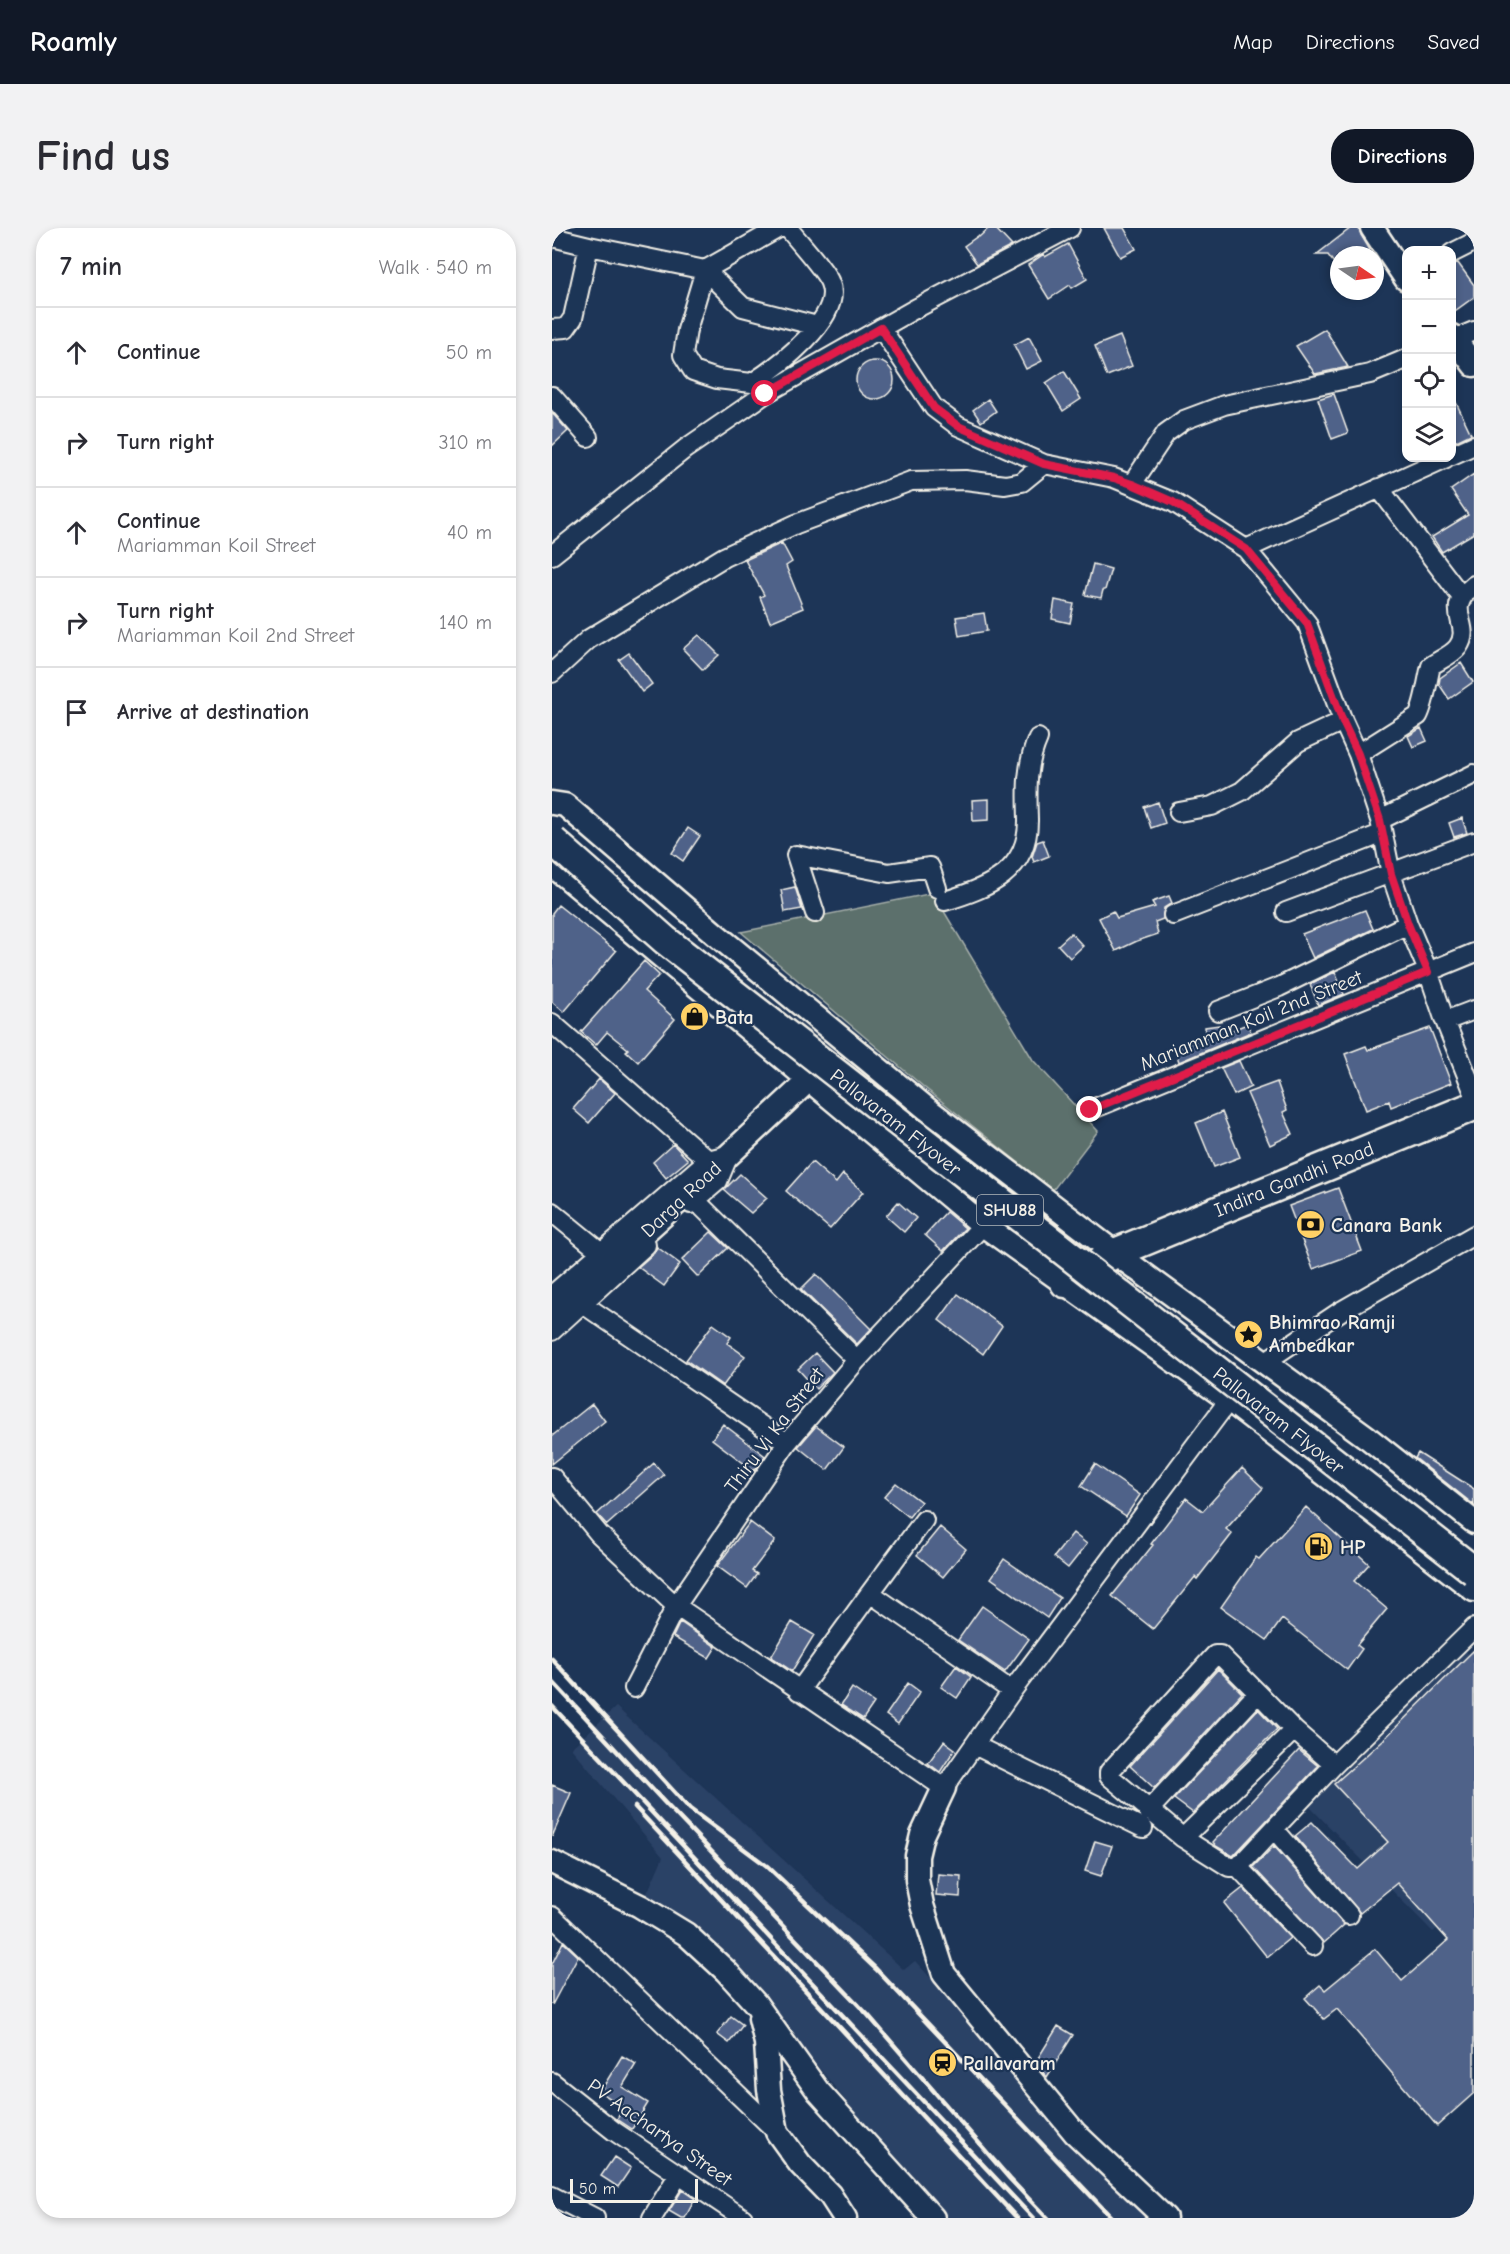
<!DOCTYPE html>
<html lang="en">
<head>
<meta charset="utf-8">
<style>
  :root { --surface:#fff; --page:#f2f2f3; --text:#2b2b33; --muted:#7c7c81; --line:#e1e1e2; --accent:#111827 }
  body { margin:0; font-family:"Comic Neue",sans-serif; background:var(--page); color:var(--text) }
  .controls { position:absolute; right:18px; top:18px; display:grid; overflow:hidden; border-radius:12px; box-shadow:0 3px 9px #0003 }
  .controls button { width:54px; height:54px; display:grid; place-items:center; padding:0; border:0; border-bottom:2px solid var(--line); background:var(--surface); color:var(--text); font:30px sans-serif }
  .compass { position:absolute; left:778px; top:18px; width:54px; height:54px; border-radius:50%; background:var(--surface); box-shadow:0 3px 9px #0003; rotate:103deg }
  .scale { position:absolute; left:18px; bottom:15px; width:128px; box-sizing:border-box; padding-left:6px; border:3px solid #f4f1e8; border-top:0; font-size:16px; line-height:21px; white-space:nowrap; color:#f4f1e8; -webkit-text-stroke:4px #1d3557; paint-order:stroke }
  .stop { position:absolute; width:18px; height:18px; margin:-14px; border:4px solid #e11d48; border-radius:50%; background:#fff }
  .stop.end { background:#e11d48; border-color:#fff; box-shadow:0 2px 6px #0008 }
  .list { margin:0; padding:0; list-style:none }
  h2 { display:flex; justify-content:space-between; align-items:center; height:78px; margin:0; padding:0 24px; font-size:26px }
  h2 small { font-size:20px; font-weight:400; color:var(--muted) }
  .list li { display:grid; grid-template-columns:39px 1fr auto; gap:18px; align-items:center; box-sizing:border-box; height:90px; padding:0 24px; border-top:2px solid var(--line) }
  .list b { display:block; font-size:22px; white-space:nowrap }
  .list p { margin:0; font-size:20px; white-space:nowrap; color:var(--muted) }
  .list em { font-size:20px; font-style:normal; color:var(--muted) }
  .icon { flex:none; width:33px; height:33px; fill:none; stroke:currentColor; stroke-width:2; stroke-linecap:round; stroke-linejoin:round }
  .map { position:relative; flex:none; width:922px; height:1990px; overflow:hidden; border-radius:24px }
  header { display:flex; align-items:center; gap:36px; box-sizing:border-box; height:84px; padding:0 30px; background:var(--accent); color:#fff }
  header strong { font-size:28px }
  nav { display:flex; gap:33px; margin-inline-start:auto; font-size:21px }
  .intro { display:flex; align-items:center; justify-content:space-between; box-sizing:border-box; height:144px; padding:0 36px }
  h1 { margin:0; font-size:42px }
  .button { padding:15px 27px; border-radius:24px; background:var(--accent); color:#fff; font-size:21px; font-weight:700 }
  main { display:flex; gap:36px; padding:0 36px }
  aside { flex:1; background:var(--surface); border-radius:24px; box-shadow:0 3px 9px #0003 }
  .map>svg:first-child { display:block }
  .built { fill:#2c4266 }
  .green { fill:#5b706c; stroke:#a8b0aa; stroke-width:1.5 }
  .building { fill:#4f6289; stroke:#f4f1e8; stroke-width:1.5 }
  .lines { fill:none; stroke-linecap:round; stroke-linejoin:round }
  .minor-casing { stroke:#f4f1e8; stroke-width:22 }
  .tertiary-casing { stroke:#f4f1e8; stroke-width:27 }
  .primary-casing { stroke:#f4f1e8; stroke-width:33 }
  .minor { stroke:#1d3557; stroke-width:18 }
  .tertiary { stroke:#1d3557; stroke-width:22 }
  .primary { stroke:#1d3557; stroke-width:28 }
  .rail { stroke:#f4f1e8; stroke-width:4.5 }
  .primary-bridge-casing { stroke:#f4f1e8; stroke-width:33; stroke-linecap:butt }
  .primary-bridge { stroke:#1d3557; stroke-width:28 }
  .route { stroke:#e11d48; stroke-width:8 }
  .labels { text-anchor:middle; stroke-width:4.5; stroke-linejoin:round; paint-order:stroke }
  .shield { fill:#1d3557; stroke:#b4b9bc; stroke-width:1.5 }
  .shield-label { font-size:18px; font-weight:bold; fill:#f4f1e8 }
  .poi-label { font-size:20px; font-weight:bold; fill:#f4f1e8; stroke:#1d3557; text-anchor:start }
  .street-label { font-size:20px; fill:#f4f1e8; stroke:#1d3557 }
</style>
</head>
<body>
<header>
<strong>Roamly</strong>
<nav><a>Map</a><a>Directions</a><a>Saved</a></nav>
</header>
<div class="intro"><h1>Find us</h1><a class="button">Directions</a></div>
<main>
<aside>
<h2>7 min<small>Walk · 540 m</small></h2>
<ul class="list">
<li><svg class="icon" aria-label="ahead" viewBox="0 0 24 24"><path d="M12 20V5M6 11l6-6 6 6"/></svg><div><b>Continue</b></div><em>50 m</em></li>
<li><svg class="icon" aria-label="right" viewBox="0 0 24 24"><path d="M7 20v-9h11M14 6l5 5-5 5"/></svg><div><b>Turn right</b></div><em>310 m</em></li>
<li><svg class="icon" aria-label="ahead" viewBox="0 0 24 24"><path d="M12 20V5M6 11l6-6 6 6"/></svg><div><b>Continue</b><p>Mariamman Koil Street</p></div><em>40 m</em></li>
<li><svg class="icon" aria-label="right" viewBox="0 0 24 24"><path d="M7 20v-9h11M14 6l5 5-5 5"/></svg><div><b>Turn right</b><p>Mariamman Koil 2nd Street</p></div><em>140 m</em></li>
<li><svg class="icon" aria-label="arrive" viewBox="0 0 24 24"><path d="M6 21V4h12l-3 4 3 4H6"/></svg><div><b>Arrive at destination</b></div></li>
</ul>
</aside>
<div class="map">
<svg width="922" height="1990" viewBox="0 0 922 1990">
  <rect width="100%" height="100%" fill="#1d3557"/>
  <filter id="ink" filterUnits="userSpaceOnUse"><feTurbulence type="fractalNoise" baseFrequency=".0167" numOctaves="2"/><feDisplacementMap in="SourceGraphic" scale="12" xChannelSelector="R" yChannelSelector="G"/><feConvolveMatrix kernelMatrix="1 2 1 2 8 2 1 2 1" color-interpolation-filters="sRGB"/></filter>
  <g filter="url(#ink)">
    <!-- built -->
    <path class="built" d="M912,1421l10,12v233l-41,38 -127,-129z
      M64,1479l288,263 11,-9 234,257h-202l-53,-58 -174,-214 -75,-48 18,-41 -92,-109z"/>
    <!-- green -->
    <path class="green" d="M381,665l100,167 65,71 -45,59 -128,-102 -184,-156z"/>
    <!-- building -->
    <path class="building" d="M437,0h6l17,18 -35,18 -13,-18 14,-10 1,1z
      M552,0h20l12,21 -16,8z
      M799,0h8l2,7 9,15 -6,5h-25v15l-11,-15h-12z
      M516,16l19,35 -15,9 -2,-3 -21,14 -21,-34 16,-11 1,3z
      M906,35l16,22v12l-22,16v-49z
      M773,101l23,38 -33,7 -19,-28z
      M568,108l12,30 -25,10 -12,-30z
      M477,109l13,24 -16,8 -12,-24z
      M304 152a19 19 0 1 1 38 0a19 19 0 1 1-38 0Z
      M512,143l17,28 -18,12 -17,-28z
      M782,166l14,39 -16,6 -14,-40z
      M900,166l19,40 -19,9z
      M436,171l8,12 -15,11 -8,-12z
      M0,185l16,18 -16,15z
      M922,246v59l-32,19 -10,-15 36,-22 -17,-25z
      M230,315l10,19 -6,4 17,42 -33,14 -10,-25 4,-2 -19,-35z
      M541,336l18,5 -6,21h-2l-2,8 -16,-3z
      M503,372l19,4 -4,19 -18,-4z
      M432,385l3,18 -28,5 -3,-19z
      M147,407l20,20 -16,15 -20,-21z
      M77,425l23,31 -10,8 -23,-32z
      M909,435l12,19 -24,17 -10,-15 1,-6z
      M869,500l6,13 -14,6 -5,-11z
      M437,571v21l-16,1 -1,-21z
      M606,574l7,21 -14,5 -7,-21z
      M910,590l5,15 -13,4 -5,-14z
      M136,600l12,8 -17,25 -11,-8z
      M491,612l6,16 -15,6 -2,-5 5,-15z
      M243,659l7,22 -17,3 -4,-22z
      M617,668l3,7 -8,5 -1,11 -8,3 3,12 -21,7 -21,10 -17,-33 14,-7 4,7 38,-11 -3,-5z
      M6,677l58,46 -52,61 -12,-10v-89z
      M813,682l8,19 -60,29 -11,-24z
      M519,705l12,13 -13,12 -12,-13z
      M92,733l15,14 -15,16 31,28 -37,43 -12,-11 2,-2 -21,-17 -11,13 -15,-13z
      M783,744l9,22 -26,11 -8,-21z
      M695,796l4,8 -72,30 -4,-14 31,-9 -1,-12 14,-2 1,10z
      M878,800l21,55 -60,24 -2,-6 -23,9 -21,-56 21,-8 2,4z
      M687,833l12,26 -17,8 -13,-27z
      M47,851l16,14 -26,30 -16,-14z
      M725,854l10,28 -4,2 10,22 -23,11 -23,-52z
      M670,884l18,45 -26,10 -18,-44z
      M121,916l15,16 -22,18 -13,-16z
      M260,934l24,21 7,-9 20,18 -33,37 -44,-38z
      M188,946l27,24 -16,15 -27,-23z
      M786,960l24,63 -49,18 -24,-63z
      M346,974l18,16 -12,14 -18,-16z
      M394,984l19,16 -22,23 -18,-16z
      M159,1004l17,16 -30,29 -16,-17z
      M105,1019l23,17 -16,22 -26,-19 16,-14z
      M264,1046l55,55 -14,15 -56,-55z
      M406,1066l44,32 -19,28 -44,-34z
      M161,1096l18,13 -4,6 18,13 -22,30 -37,-26z
      M263,1125l18,19 -17,17 -18,-20z
      M40,1176l13,17 -53,43v-28z
      M171,1196l42,32 -11,15 -42,-32z
      M264,1198l28,21 -17,23 -29,-23z
      M866,1225l56,36v16l-59,-47z
      M102,1235l10,12 -57,50 -10,-11z
      M543,1236l45,31 -14,21 -45,-30z
      M690,1240l21,20 -37,41 6,5 -35,45 -2,-2 -42,52 -41,-33 41,-51 -2,-1 35,-46 17,13z
      M344,1255l25,19 -12,15 -25,-20z
      M754,1279l63,57 -15,17 33,28 -30,36 5,4 -15,21 -65,-51 -15,21 -46,-33 35,-50 3,2z
      M198,1294l25,19 -23,30 5,3 -10,14 -30,-22z
      M388,1299l26,22 -23,28 -26,-22z
      M521,1305l14,11 -19,24 -14,-11z
      M452,1331l56,39 -13,20 -56,-40z
      M430,1378l47,33 -24,33 -47,-32z
      M128,1394l36,25 -7,11 -36,-21z
      M240,1394l22,13 -22,36 -21,-14z
      M922,1422v443l-37,33 -100,-117 -13,10 -19,-21 15,-13 5,5 50,-41 27,32 46,-41 -51,-57 -37,30 -65,-77 17,-14 46,47 30,-27 -54,-58 49,-44z
      M404,1438l15,11 -14,21 -16,-11z
      M666,1441l24,24 -88,95 -24,-22z
      M356,1455l12,9 -22,32 -12,-9z
      M300,1460l22,15 -11,16 -22,-14z
      M706,1481l19,20 -84,84 -19,-14z
      M392,1513l11,8 -15,23 -12,-9z
      M747,1522l19,16 -85,90 -17,-10 -3,-4z
      M0,1557l19,8 -19,44z
      M543,1613l17,5 -11,30 -16,-5z
      M722,1618l70,79 -20,18 -71,-76z
      M386,1646l23,2 -1,21 -24,-2z
      M691,1660l47,50 -23,19 -43,-54z
      M11,1714l15,14 -26,49v-41z
      M179,1788l12,9 -14,18 -12,-9z
      M506,1798l15,9 -26,42 -12,-14z
      M70,1828l14,8 -14,23 26,16 -16,26 -15,-10 7,-12 -24,-15z
      M62,1929l17,11 -13,19 -17,-11z
      M130,1962l13,9 -10,19h-4l-12,-7z"/>
    <g class="lines">
      <defs>
        <path id="minor" d="M227,0l-74,42 38,37 74,19
          M0,9l37,9
          M900,25l22,-11
          M329,100l53,80 24,18 86,38 70,14 59,24 73,47 61,74 36,98 15,33 22,66 11,54 17,50 20,47 17,50 29,72
          M0,101l14,-1 7,-10 16,-72 116,24 -18,60 -4,25 10,16 24,8 35,4c25,-16 92,-66 78,-100 -4,-12 -33,-43 -42,-55
          M900,112l22,-9
          M0,168l36,41
          M900,227l22,-10
          M580,256l34,-51 18,-13 40,-15 146,-31 36,-15
          M827,260l82,108
          M694,321l200,-91
          M0,327l133,-106 80,-55 148,-84 157,-82
          M0,445l37,-34 135,-82 72,-33 115,-43 54,-1 40,5 17,-3 22,-18
          M806,526l60,-38c7,-13 9,-35 13,-50 8,-6 21,-11 27,-19 16,-23 -17,-36 16,-62
          M627,584l33,-6 30,-15 56,-49 45,-21
          M828,592l94,-46
          M393,673c43,-13 84,-29 83,-82 -1,-29 -2,-54 10,-81
          M734,684l188,-70
          M263,685l-19,-58 93,18 41,-6 7,21
          M621,687l208,-81
          M666,783l61,-24 129,-63
          M893,793l29,-11
          M0,795l156,137
          M538,882l384,-157
          M143,972l162,160
          M139,976l27,-23 10,-24
          M0,984l49,40
          M0,1067l156,-135 16,-4
          M31,1076l204,139
          M0,1103l94,-86
          M711,1135l78,-52 133,-76
          M0,1249l47,57 77,72 268,182 68,-97 217,-291
          M318,1365l54,-73
          M82,1460l42,-82 111,-163 70,-83 126,-135
          M247,1463l71,-98 142,98
          M706,1465l-38,-38h-5l-106,117v4l74,62 111,-108
          M422,1517l169,83
          M596,1583l110,-118 36,37 40,35
          M722,1601l75,86
          M631,1610l46,29h9l75,79
          M686,1639l96,-102 140,-137
          M0,1688l225,216
          M0,1854l62,49 129,87
          M0,1968l43,22
          M100,1990l27,-44"/>
        <path id="tertiary" d="M820,0l34,51
          M900,108l22,29
          M0,575l13,2 149,128 212,175 189,145 253,185 106,84
          M0,637l431,360 246,175 245,190
          M0,1087l133,-119 124,-116
          M392,1560l-22,47 -5,21v24l5,25 22,69 131,159 90,85
          M0,1634l88,44 46,28 40,37 30,33 62,87 115,127
          M208,1790l6,25 3,47 8,42 23,32 30,31 15,23"/>
        <path id="primary" d="M513,1055l50,-30 359,-147"/>
      </defs>
      <!-- minor casing -->
      <use href="#minor" class="minor-casing"/>
      <!-- tertiary casing -->
      <use href="#tertiary" class="tertiary-casing"/>
      <!-- primary casing -->
      <use href="#primary" class="primary-casing"/>
      <!-- minor -->
      <use href="#minor" class="minor"/>
      <!-- tertiary -->
      <use href="#tertiary" class="tertiary"/>
      <!-- primary -->
      <use href="#primary" class="primary"/>
      <!-- rail -->
      <path class="rail" d="M0,1431l138,150 77,57 109,103 236,249
        M0,1453l113,122 203,212 142,164 37,39
        M0,1478l481,512
        M83,1579l382,411"/>
      <defs>
        <path id="primary-bridge" d="M1,613l112,99 809,631"/>
      </defs>
      <!-- primary-bridge casing -->
      <use href="#primary-bridge" class="primary-bridge-casing"/>
      <!-- primary-bridge -->
      <use href="#primary-bridge" class="primary-bridge"/>
    </g>
  </g>
  <g class="lines" filter="url(#ink)">
    <!-- route -->
    <path class="route" d="M213,166l116,-66 53,80 24,18 86,38 70,14 18,6 41,18 73,47 61,74 36,99 15,32 22,66 11,54 17,50 20,48 -338,138"/>
  </g>
  <!-- icons -->
  <defs>
    <symbol id="shop-disc" viewBox="-11 -11 22 22"><circle r="9.5" fill="#ffd166" stroke="#1d3557"/><path d="M-5-2.5h2.3a2.7 3.5 0 0 1 5.4 0H5L5.5 6h-11ZM-1.5-2.5h3a1.5 2.3 0 0 0-3 0Z" fill="#111"/></symbol>
    <symbol id="bank-disc" viewBox="-11 -11 22 22"><circle r="9.5" fill="#ffd166" stroke="#1d3557"/><path d="M-6-4H6V4H-6ZM0-2.3a2.3 2.3 0 1 0 0 4.6a2.3 2.3 0 1 0 0-4.6Z" fill="#111"/></symbol>
    <symbol id="sight-disc" viewBox="-11 -11 22 22"><circle r="9.5" fill="#ffd166" stroke="#1d3557"/><path d="M0-6L1.8-2.2L6-1.7L2.9 1.2L3.7 5.4L0 3.3L-3.7 5.4L-2.9 1.2L-6-1.7L-1.8-2.2Z" fill="#111"/></symbol>
    <symbol id="fuel-disc" viewBox="-11 -11 22 22"><circle r="9.5" fill="#ffd166" stroke="#1d3557"/><path d="M-5.5-6h7V0h2V4h1.3V-2.5L3-4.5l.8-.8L6-3V5H2.5V1h-1V6h-7ZM-4.2-4.7v3.2H.2V-4.7Z" fill="#111"/></symbol>
    <symbol id="station-disc" viewBox="-11 -11 22 22"><circle r="9.5" fill="#ffd166" stroke="#1d3557"/><path d="M-3-6H3Q5-6 5-4V2Q5 4 3 4L4.5 6H3L1.5 4h-3L-3 6H-4.5L-3 4Q-5 4-5 2V-4Q-5-6-3-6ZM-3.5-4v3h7v-3ZM-3.5 1v1.5H-2V1ZM2 1v1.5H3.5V1Z" fill="#111"/></symbol>
  </defs>
  <g fill-rule="evenodd">
    <use href="#shop-disc" x="126" y="772" width="33" height="33"/>
    <use href="#bank-disc" x="742" y="980" width="33" height="33"/>
    <use href="#sight-disc" x="680" y="1090" width="33" height="33"/>
    <use href="#fuel-disc" x="750" y="1302" width="33" height="33"/>
    <use href="#station-disc" x="374" y="1818" width="33" height="33"/>
  </g>
  <g class="labels">
    <!-- shield labels -->
    <rect class="shield" x="425" y="967" width="66" height="30" rx="4.5"/>
    <g class="shield-label">
      <text x="458" y="988">SHU88</text>
    </g>
    <!-- poi labels -->
    <g class="poi-label">
      <text x="163" y="796">Bata</text>
      <text x="779" y="1004">Canara Bank</text>
      <text x="717" y="1101">Bhimrao Ramji<tspan x="717" dy="23">Ambedkar</tspan></text>
      <text x="788" y="1326">HP</text>
      <text x="411" y="1842">Pallavaram</text>
    </g>
    <!-- street labels -->
    <g class="street-label">
      <text transform="translate(699 792) rotate(-22)" y="7">Mariamman Koil 2nd Street</text>
      <text transform="translate(344 894) rotate(38)" y="7">Pallavaram Flyover</text>
      <text transform="translate(742 951) rotate(-22)" y="7">Indira Gandhi Road</text>
      <text transform="translate(129 971) rotate(-43)" y="7">Darga Road</text>
      <text transform="translate(727 1192) rotate(38)" y="7">Pallavaram Flyover</text>
      <text transform="translate(222 1202) rotate(-53)" y="7">Thiru Vi Ka Street</text>
      <text transform="translate(108 1904) rotate(35)" y="7">PV Aachartya Street</text>
    </g>
  </g>
</svg>
<div class="controls">
<button>+</button>
<button>−</button>
<button><svg class="icon" aria-label="locate" viewBox="0 0 24 24"><circle cx="12" cy="12" r="6"/><path d="M12 2v4M12 18v4M2 12h4M18 12h4"/></svg></button>
<button><svg class="icon" aria-label="layers" viewBox="0 0 24 24"><path d="M12 4l9 5-9 5-9-5zM3 14l9 5 9-5"/></svg></button>
</div>
<svg class="compass" viewBox="-18 -18 36 36"><path d="M0-13l5 13h-10z" fill="#e53935"/><path d="M0 13l5-13h-10z" fill="#7c7c81"/></svg>
<div class="scale">50 m</div>
<div class="stop" style="left:213px;top:166px"></div>
<div class="stop end" style="left:538px;top:882px"></div>
</div>
</main>
</body>
</html>
